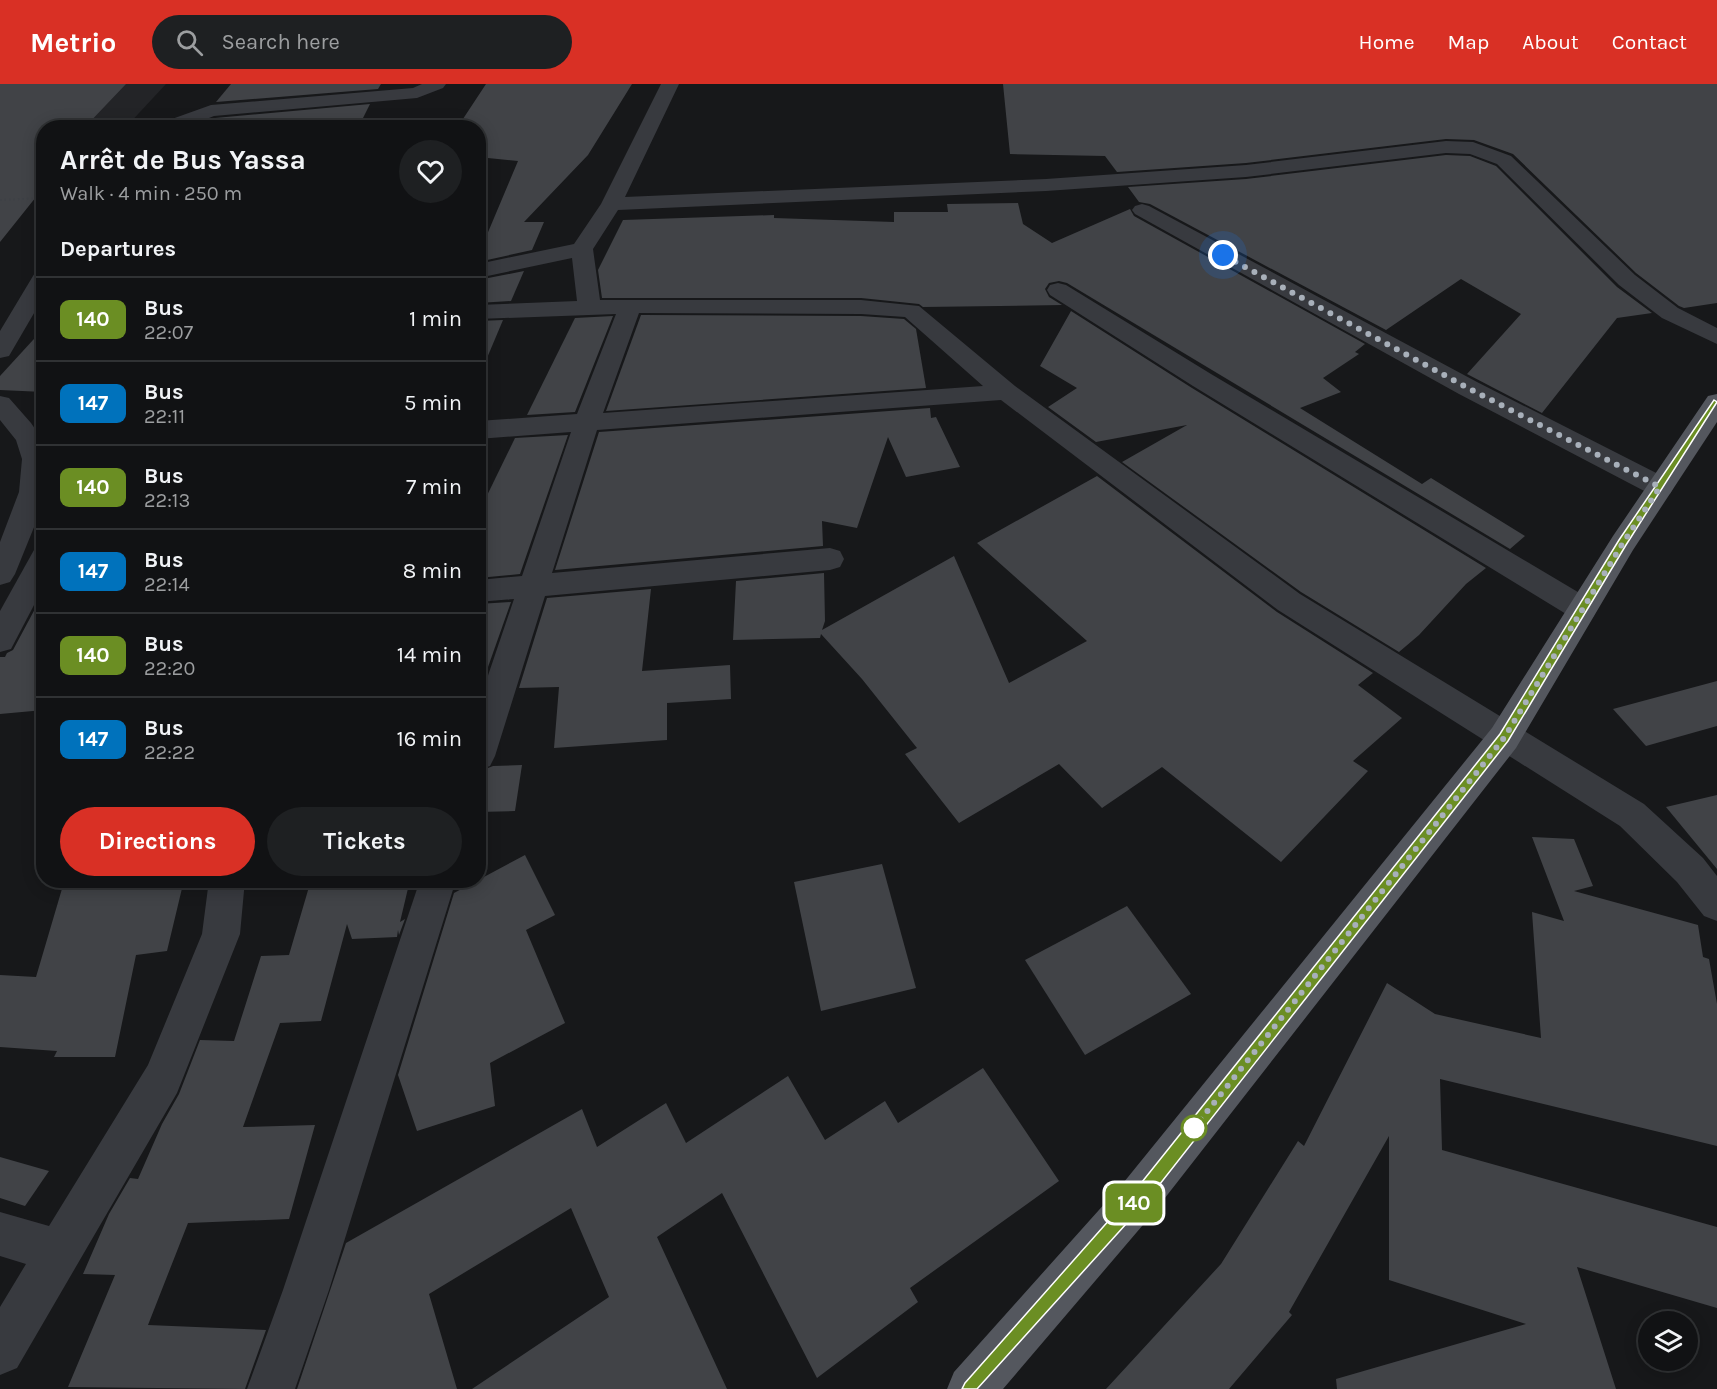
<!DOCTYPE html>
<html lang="en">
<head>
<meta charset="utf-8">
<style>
  :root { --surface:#111214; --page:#1e2022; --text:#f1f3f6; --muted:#9c9ea0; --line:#303234; --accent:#d93025 }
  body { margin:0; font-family:Karla,sans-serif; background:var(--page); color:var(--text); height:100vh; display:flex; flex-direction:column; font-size:22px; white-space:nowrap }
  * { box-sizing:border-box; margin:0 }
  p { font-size:20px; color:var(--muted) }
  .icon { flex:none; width:33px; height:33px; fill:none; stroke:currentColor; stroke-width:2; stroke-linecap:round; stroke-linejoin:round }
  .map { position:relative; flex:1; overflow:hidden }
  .details { position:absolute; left:36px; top:36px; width:450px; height:768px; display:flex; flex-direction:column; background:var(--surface); border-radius:24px; box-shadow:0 3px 15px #0003,0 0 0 2px var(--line) }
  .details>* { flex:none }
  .badge { padding:0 12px; border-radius:9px; font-size:21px; line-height:39px }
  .fabs { position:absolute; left:1638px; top:1227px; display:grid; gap:12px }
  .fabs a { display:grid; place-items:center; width:60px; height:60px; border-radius:50%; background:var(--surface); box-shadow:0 3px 15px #0003,0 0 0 2px var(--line); font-size:30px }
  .you { position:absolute; width:30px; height:30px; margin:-15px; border:4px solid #fff; border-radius:50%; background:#1a73e8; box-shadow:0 0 0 9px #1a73e833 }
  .map>.badge { position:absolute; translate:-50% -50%; box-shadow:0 0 0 3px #fff }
  h2 { padding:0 24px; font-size:22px; line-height:54px }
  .round { display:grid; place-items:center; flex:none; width:63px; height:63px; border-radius:32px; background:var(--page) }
  .summary { display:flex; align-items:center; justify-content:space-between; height:102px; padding:0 24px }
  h1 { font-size:28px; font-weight:700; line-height:45px }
  .action { display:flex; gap:12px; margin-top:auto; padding:12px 24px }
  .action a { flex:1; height:69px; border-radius:36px; background:var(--accent); color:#fff; font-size:24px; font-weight:700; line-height:69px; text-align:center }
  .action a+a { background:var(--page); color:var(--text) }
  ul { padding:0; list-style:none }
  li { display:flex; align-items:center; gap:18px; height:84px; padding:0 24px; border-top:2px solid var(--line) }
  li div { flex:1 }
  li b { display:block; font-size:22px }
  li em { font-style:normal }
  li .badge { min-width:66px; font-weight:700; text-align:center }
  header { display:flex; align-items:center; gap:36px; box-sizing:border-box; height:84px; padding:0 30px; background:var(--accent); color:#fff }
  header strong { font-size:28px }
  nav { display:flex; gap:33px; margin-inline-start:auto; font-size:21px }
  .search { width:420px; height:54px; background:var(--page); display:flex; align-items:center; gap:15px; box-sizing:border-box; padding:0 21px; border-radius:33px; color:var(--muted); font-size:22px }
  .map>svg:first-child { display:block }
</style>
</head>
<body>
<header>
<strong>Metrio</strong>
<div class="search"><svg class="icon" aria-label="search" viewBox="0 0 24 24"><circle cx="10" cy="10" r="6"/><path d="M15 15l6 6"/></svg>Search here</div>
<nav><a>Home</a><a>Map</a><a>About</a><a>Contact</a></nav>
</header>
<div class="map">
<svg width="1717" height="1305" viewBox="0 0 1717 1305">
  <rect width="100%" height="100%" fill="#17181a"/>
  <polygon fill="#232427" points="0,0 166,0 126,43 44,44"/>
  <g fill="#414347">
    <polygon points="0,0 126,0 85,43 44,43 44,103 0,158"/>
    <polygon points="231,0 381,0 378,5 216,18"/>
    <polygon points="486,0 632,0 588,71 524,138 544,138 532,166 478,178 478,172 518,77 478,73 478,44 457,44"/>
    <polygon points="1003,0 1717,0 1717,219 1684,224 1679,222 1636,189 1513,70 1474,56 1446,55 1246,79 1117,88 1105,72 1010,70"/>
    <polygon points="370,20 358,44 194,44 215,34"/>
    <polygon points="1446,71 1470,72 1496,82 1617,203 1652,229 1617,234 1542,329 1467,290 1521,230 1461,195 1386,246 1150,120 1139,118 1128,103 1246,95"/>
    <polygon points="1018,119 1023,140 1052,159 1130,125 1134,132 1365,260 1355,268 1359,270 1323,294 1341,308 1300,324 1422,400 1431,394 1525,452 1510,465 1067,199 1059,197 1049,199 1045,205 1049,213 1062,221 923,223 919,220 861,214 602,214 598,186 623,136 774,131 774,134 894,138 894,128 948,128 947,120"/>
    <polygon points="524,187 511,217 478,219 478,196"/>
    <polygon points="1071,227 1192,304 1486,484 1466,500 1419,551 1399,568 1301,508 1122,378 1187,341 1096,358 1048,323 1077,304 1040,282"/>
    <polygon points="641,231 861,232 904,235 916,245 926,304 606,327"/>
    <polygon points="613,232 575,328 527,331 575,234"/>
    <polygon points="503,236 479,293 478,293 478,237"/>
    <polygon points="44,244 44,308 0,306 0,292"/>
    <polygon points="930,324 931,334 936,333 960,383 906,393 888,353 857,444 822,437 823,462 555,486 599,348"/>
    <polygon points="568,351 520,490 478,494 478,430 515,354"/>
    <polygon points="1097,392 1277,528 1373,589 1358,601 1402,634 1353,677 1368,687 1281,778 1162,683 1102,724 1059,680 959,739 905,670 917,664 862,595 821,550 820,554 733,556 736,497 824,489 825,537 822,546 954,472 1009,599 1087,557 977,459"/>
    <polygon points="651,505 642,587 730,581 731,615 667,619 667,656 554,664 559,603 519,604 547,514"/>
    <polygon points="44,508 44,626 0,630 0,573 5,573 7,569 13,566"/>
    <polygon points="511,518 488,583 478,584 478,520"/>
    <polygon points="1717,597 1717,642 1646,662 1613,625"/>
    <polygon points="522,681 515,727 478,728 478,688 493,682"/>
    <polygon points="1717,711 1717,785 1666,723"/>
    <polygon points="1532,753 1574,755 1593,802 1574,807 1698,841 1703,873 1709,875 1717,920 1717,1062 1440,995 1442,1066 1717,1143 1717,1224 1577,1183 1616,1305 1337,1305 1336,1295 1526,1240 1389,1196 1389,1052 1289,1228 1292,1231 1229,1305 1106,1305 1221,1180 1298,1057 1304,1062 1387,899 1435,930 1541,954 1532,828 1564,837"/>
    <polygon points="525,771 555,831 526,846 565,939 490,979 495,1022 417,1047 398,991 454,809"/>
    <polygon points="882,780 916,904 821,927 794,798"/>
    <polygon points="77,796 184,796 167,867 136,871 115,973 54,973 57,967 0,963 0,891 36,893 64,798"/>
    <polygon points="311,796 410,796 400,838 405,835 399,851 398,846 397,853 352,855 347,840 321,937 280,939 243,1043 315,1041 289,1135 188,1139 148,1241 266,1246 245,1305 68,1303 115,1191 83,1190 109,1130 130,1094 138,1095 162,1040 179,1010 200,956 234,957 261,872 289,871"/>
    <polygon points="1127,822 1191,910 1085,971 1025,876"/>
    <polygon points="983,984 1059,1097 910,1204 918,1218 817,1294 722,1109 657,1153 727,1305 472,1305 609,1213 571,1124 429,1210 457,1305 297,1305 346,1159 582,1025 597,1063 666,1019 686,1059 788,992 825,1056 885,1017 898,1039"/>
    <polygon points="0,1073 49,1087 25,1122 0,1114"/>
  </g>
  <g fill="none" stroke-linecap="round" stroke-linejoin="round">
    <polyline stroke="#3e4146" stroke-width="2" stroke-dasharray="1.5 3" stroke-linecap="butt" points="0,116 44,114"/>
    <g fill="#383a3f" fill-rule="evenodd">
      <polygon points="422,0 446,0 443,4 417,14 214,32 184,44 156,44 158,40 211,21 413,4"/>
      <path d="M661,0h18l-54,113 421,-18 200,-14 200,-24 27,1 38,14 124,119 43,33 39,20v16l-55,-26 -43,-33 -122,-121 -27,-10 -24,-1 -200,24 -200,14 -428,19 -25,39 7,51h261l58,6 96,80 285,208 344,210 59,54 14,18v45l-13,-5 -27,-34 -57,-56 -342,-216 -277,-210 -404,30 -45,143 278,-25 10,3 4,8 -4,8 -10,3 -285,26 -50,160 -5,10 -12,4v-65l36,-106 -36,3v-22l44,-4 49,-144 -93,7v-18l99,-7 39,-100 -138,5v-14l99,-4 -5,-43 -94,20v-14l96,-20 27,-40zM639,229l222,1 44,3 78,69 -380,27z"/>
      <polygon points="1142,120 1149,122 1477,298 1670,396 1674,403 1670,410 1660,412 1650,410 1459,310 1135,130 1132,126 1135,122"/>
      <polygon points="44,185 44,212 9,272 0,274 0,247 36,187"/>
      <polygon points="1058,199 1066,201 1211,290 1593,517 1597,525 1593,533 1582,536 1571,533 1193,302 1050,211 1047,206 1050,201"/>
      <polygon points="0,312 9,314 31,339 44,358 44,418 41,426 15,490 10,498 0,501 0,458 19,408 22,375 16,356 0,336"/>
      <polygon points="44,463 44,502 11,565 0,568 0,527 34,466"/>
      <polygon points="209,796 245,796 240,850 177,1009 17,1284 0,1291 0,1223 26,1180 0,1172 0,1128 49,1142 148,981 202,850"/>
      <polygon points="420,796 456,796 329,1206 295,1305 247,1305 283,1206"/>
    </g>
    <polygon fill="#54575e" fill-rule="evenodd" points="1717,310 1717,338 1633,466 1516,664 1154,1128 1003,1305 947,1305 954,1288 1124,1098 1492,644 1613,452 1708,312"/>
  </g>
  <polygon fill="#6b8e23" stroke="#fff" stroke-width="1.5" points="1714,316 1717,318 1626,461 1508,657 1145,1119 977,1305 962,1305 965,1299 1134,1108 1500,650 1619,456"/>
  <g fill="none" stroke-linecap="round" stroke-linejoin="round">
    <polyline stroke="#a8b0ba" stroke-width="6" stroke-dasharray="0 10.8" points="1194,1044 1504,654 1623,459 1660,403 1468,304 1223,171"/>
  </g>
  <circle fill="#fff" stroke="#6b8e23" stroke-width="3" cx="1194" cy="1044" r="12"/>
</svg>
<div class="fabs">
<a><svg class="icon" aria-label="layers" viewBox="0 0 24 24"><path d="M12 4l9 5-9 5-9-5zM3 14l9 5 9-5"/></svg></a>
</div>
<div class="you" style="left:1223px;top:171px"></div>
<b class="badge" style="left:1134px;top:1119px;background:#6b8e23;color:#fff">140</b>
<section class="details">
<div class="summary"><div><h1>Arrêt de Bus Yassa</h1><p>Walk · 4 min · 250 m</p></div><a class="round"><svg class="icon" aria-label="heart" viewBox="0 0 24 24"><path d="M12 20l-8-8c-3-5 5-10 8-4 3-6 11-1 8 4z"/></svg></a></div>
<h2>Departures</h2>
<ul>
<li><span class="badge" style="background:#6b8e23;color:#fff">140</span><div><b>Bus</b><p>22:07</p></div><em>1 min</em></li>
<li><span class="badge" style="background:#0072bc;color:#fff">147</span><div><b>Bus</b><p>22:11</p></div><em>5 min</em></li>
<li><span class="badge" style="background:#6b8e23;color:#fff">140</span><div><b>Bus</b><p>22:13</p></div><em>7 min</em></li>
<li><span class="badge" style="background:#0072bc;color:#fff">147</span><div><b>Bus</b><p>22:14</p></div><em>8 min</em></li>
<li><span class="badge" style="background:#6b8e23;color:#fff">140</span><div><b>Bus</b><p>22:20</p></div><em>14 min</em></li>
<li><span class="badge" style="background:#0072bc;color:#fff">147</span><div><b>Bus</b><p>22:22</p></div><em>16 min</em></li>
</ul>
<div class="action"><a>Directions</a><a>Tickets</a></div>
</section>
</div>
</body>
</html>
